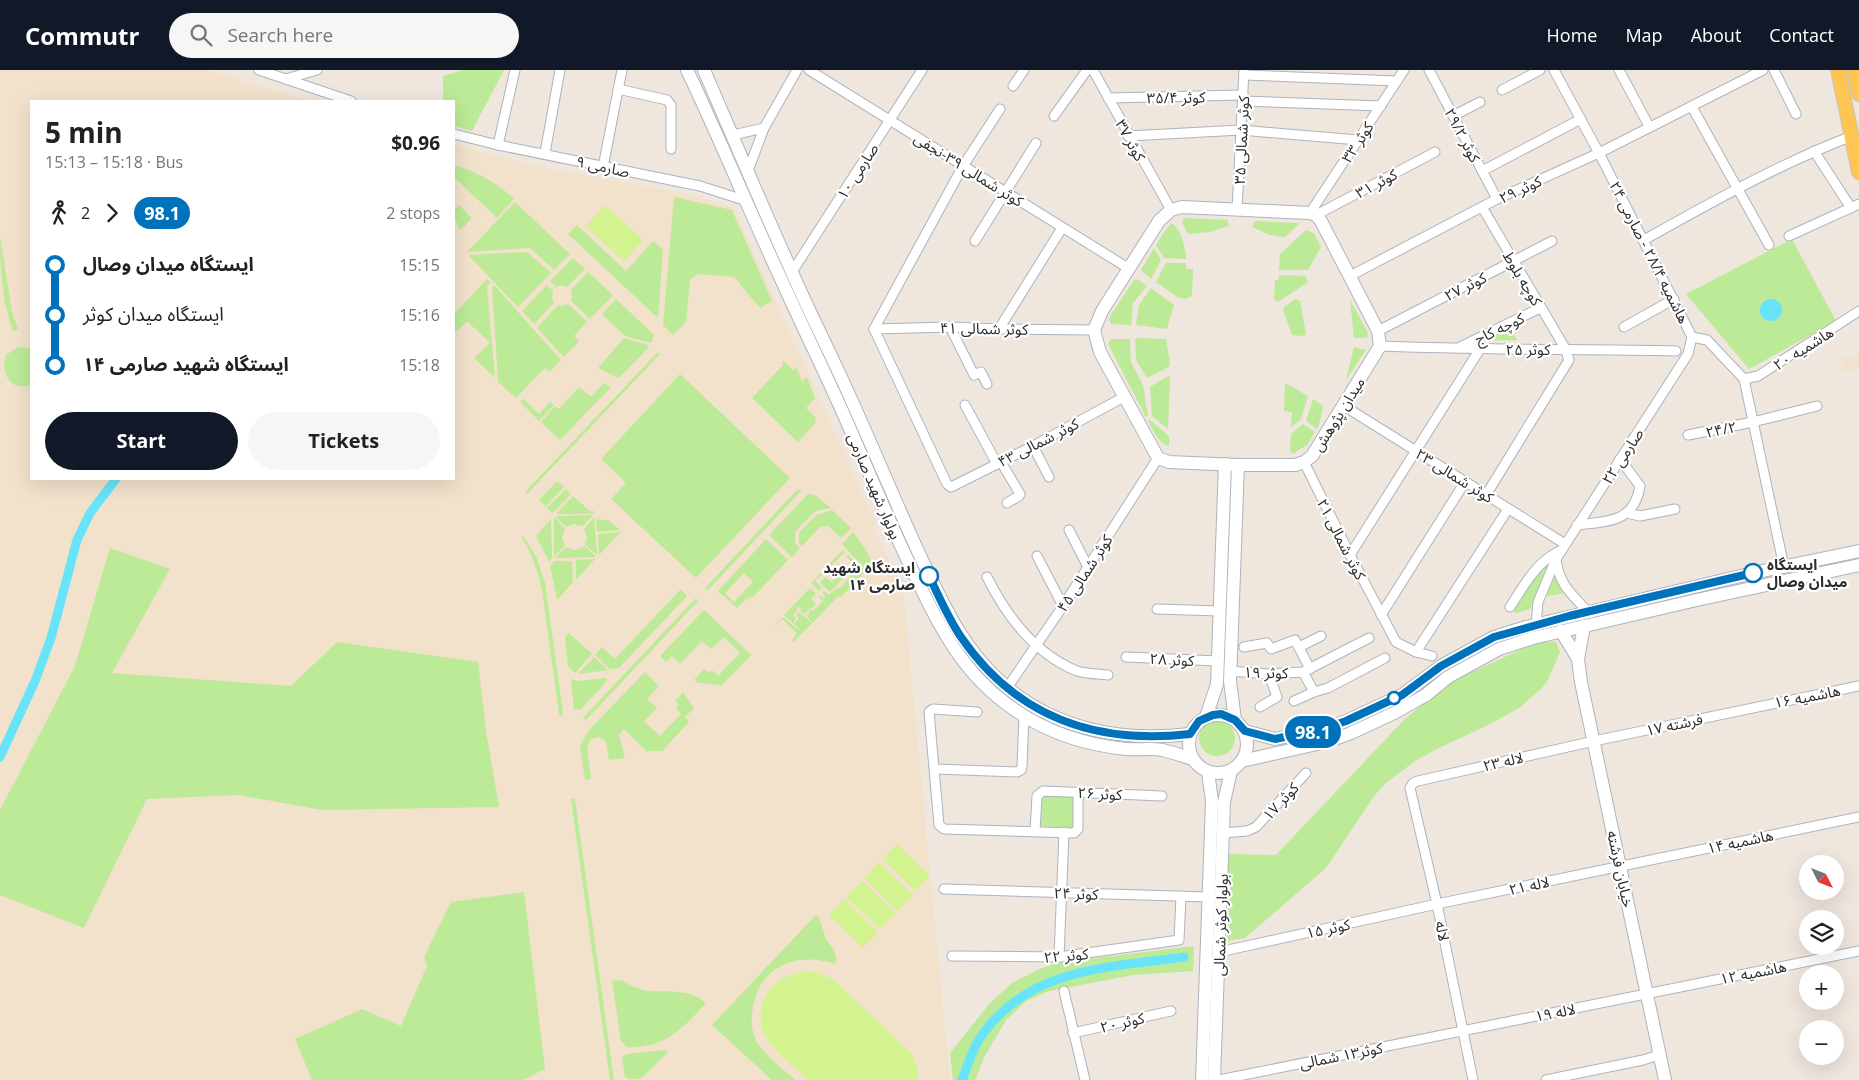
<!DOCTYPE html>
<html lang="en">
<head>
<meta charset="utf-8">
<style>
  :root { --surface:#fff; --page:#f6f6f6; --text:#222; --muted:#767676; --accent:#111827 }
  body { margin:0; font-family:"Open Sans","Noto Sans Arabic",sans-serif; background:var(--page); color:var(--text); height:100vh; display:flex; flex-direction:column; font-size:19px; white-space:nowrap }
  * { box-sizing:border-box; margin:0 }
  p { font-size:16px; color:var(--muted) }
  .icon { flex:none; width:28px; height:28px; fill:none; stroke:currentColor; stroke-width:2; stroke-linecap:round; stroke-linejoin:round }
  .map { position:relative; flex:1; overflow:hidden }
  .sheet { position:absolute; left:30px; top:30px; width:425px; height:380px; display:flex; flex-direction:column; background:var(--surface); border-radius:0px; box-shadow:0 5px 20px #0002 }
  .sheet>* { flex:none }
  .badge { padding:0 10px; border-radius:16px; font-size:18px; line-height:32px }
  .needle { width:32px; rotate:132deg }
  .tools { position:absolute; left:1799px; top:785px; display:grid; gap:10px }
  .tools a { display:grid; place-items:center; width:45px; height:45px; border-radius:50%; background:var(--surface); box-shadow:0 5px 20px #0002; font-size:25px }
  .map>.badge { position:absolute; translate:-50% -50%; box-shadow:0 0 0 2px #fff }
  .legs { display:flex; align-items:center; gap:8px; height:55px; padding:0 15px; font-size:16px }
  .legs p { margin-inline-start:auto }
  .head { display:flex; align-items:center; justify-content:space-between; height:85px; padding:0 15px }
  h1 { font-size:28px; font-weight:700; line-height:38px }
  .button { display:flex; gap:10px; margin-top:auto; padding:10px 15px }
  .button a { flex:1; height:58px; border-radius:30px; background:var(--accent); color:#fff; font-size:20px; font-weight:700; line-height:58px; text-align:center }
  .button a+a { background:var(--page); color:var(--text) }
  ul { padding:0 15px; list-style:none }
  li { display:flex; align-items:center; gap:18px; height:50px; font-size:19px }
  li i { display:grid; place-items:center; width:8px; height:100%; margin:0 6px; background:currentColor }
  li i::after { content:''; width:12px; height:12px; margin:-6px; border:4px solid; border-radius:50%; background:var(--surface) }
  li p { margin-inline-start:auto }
  li:first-child i { background:linear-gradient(#0000 50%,currentColor 0) }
  li:last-child i { background:linear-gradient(currentColor 50%,#0000 0) }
  header { display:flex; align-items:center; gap:30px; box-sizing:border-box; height:70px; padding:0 25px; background:var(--accent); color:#fff }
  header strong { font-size:24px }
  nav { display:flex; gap:28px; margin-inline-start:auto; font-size:18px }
  .search { width:350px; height:45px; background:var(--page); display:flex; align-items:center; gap:12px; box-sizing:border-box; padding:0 18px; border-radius:28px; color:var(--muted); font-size:19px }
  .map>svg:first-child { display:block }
</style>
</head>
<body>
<header>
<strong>Commutr</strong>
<div class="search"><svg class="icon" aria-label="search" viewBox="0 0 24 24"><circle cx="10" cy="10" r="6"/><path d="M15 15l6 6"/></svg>Search here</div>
<nav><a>Home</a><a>Map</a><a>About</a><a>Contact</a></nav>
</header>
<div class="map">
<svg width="1859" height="1010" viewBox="0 0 1859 1010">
  <rect width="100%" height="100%" fill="#efe6de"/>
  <g fill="#f2e2cc">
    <polygon points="0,0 209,0 309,31 31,31 31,409 454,409 454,74 532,95 682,123 733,137 876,453 873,458 884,479 904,528 950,1010 0,1010"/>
    <polygon points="1859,286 1859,298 1843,302 1840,289"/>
  </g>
  <g fill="#bcea96" fill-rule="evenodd">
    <polygon points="463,0 504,0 472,61 454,56 454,31 443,31 443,6"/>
    <path d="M454,95c21,6 44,18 60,34l-17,19 -41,-39 -2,1z"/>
    <polygon points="674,127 732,140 772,231 760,238 734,207 698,204 690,210 686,252 673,265 663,255"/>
    <polygon points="515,132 570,184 554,200 530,178 467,182"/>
    <polygon points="459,135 472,148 461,160 457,156 457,152 454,150 454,141"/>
    <polygon points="1184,148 1227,150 1229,156 1210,162 1188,164 1182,153"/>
    <polygon points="1255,151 1298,153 1299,154 1285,167 1270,165 1252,157"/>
    <path d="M1172,153c9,7 14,25 14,36l-22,-1 -8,-13 8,-13z"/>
    <polygon points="577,155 626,201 653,171 663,180 658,248 568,164"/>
    <polygon points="1306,160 1314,163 1321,177 1308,200 1279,200 1280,184"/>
    <path d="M0,166l12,76 6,17 -5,2c-11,-31 -13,-63 -13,-95z"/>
    <polygon points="1792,169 1836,251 1749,299 1686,224"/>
    <polygon points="1154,178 1161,190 1151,209 1141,200"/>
    <polygon points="527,182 551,203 518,237 468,185"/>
    <polygon points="573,188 585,199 567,217 562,215 556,217 550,211"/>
    <polygon points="1166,193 1186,193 1186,199 1193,199 1192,226 1185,229 1179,228 1156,212"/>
    <polygon points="588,202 613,225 590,249 571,231 572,226 571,220"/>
    <polygon points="1279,205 1305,206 1308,212 1278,232 1274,229 1275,210 1279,210"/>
    <polygon points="487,209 491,212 487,216 495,308 474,288 490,273 467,251 454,264 454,244"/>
    <polygon points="1137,209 1147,216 1133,233 1131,255 1111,254 1109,248 1134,210"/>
    <polygon points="494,215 561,290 550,302 545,298 516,328 498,312 492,217"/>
    <polygon points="547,215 553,221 552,228 554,233 534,254 522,241"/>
    <polygon points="1151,218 1174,235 1167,259 1136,255 1139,235"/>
    <polygon points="616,229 654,265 651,273 625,266 602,244"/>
    <polygon points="1296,229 1300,231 1306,264 1304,266 1292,265 1283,240 1285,236"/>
    <polygon points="1350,230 1366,259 1368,263 1367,268 1354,268"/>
    <polygon points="568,234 587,252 574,266 579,271 564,287 537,258 558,235 563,236"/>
    <polygon points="1509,256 1517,270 1478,271"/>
    <polygon points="624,268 647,275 649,277 619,308 598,298"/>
    <polygon points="1137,268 1166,269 1170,294 1169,297 1147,308 1136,290 1135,270"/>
    <polygon points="1111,269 1130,269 1131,292 1143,315 1148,346 1146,347 1108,274"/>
    <path d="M18,277l13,2v36c-20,7 -31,-11 -25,-30z"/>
    <polygon points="1354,277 1366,280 1346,310"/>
    <polygon points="658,282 660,284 527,424 525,422"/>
    <polygon points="784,291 793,300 796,297 802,311 807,307 815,328 806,338 816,348 815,350 816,352 798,372 752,328 783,295 782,293"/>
    <polygon points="680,304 790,408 696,508 611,429 626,413 601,389"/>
    <polygon points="1168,306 1170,307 1168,359 1152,346 1150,317"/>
    <polygon points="604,313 611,317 560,370 541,352 555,336 559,339 579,317 591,327"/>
    <polygon points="1285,313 1308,326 1301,349 1291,357 1292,342 1284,341"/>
    <polygon points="524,329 539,344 550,332 554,335 539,351 520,332"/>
    <polygon points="1313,329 1323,336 1320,351 1317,359 1306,351"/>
    <path d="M1150,350l19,16v10c-11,-3 -15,-15 -21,-25z"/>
    <polygon points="1303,354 1315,362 1307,375 1292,384 1290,379 1291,364"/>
    <polygon points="557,411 564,417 546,436 539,430"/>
    <polygon points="566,419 571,424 553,443 547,438"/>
    <polygon points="798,419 801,421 708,520 705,518"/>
    <polygon points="808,424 815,425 831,438 815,441 795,462 795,473 800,478 792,487 769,465"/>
    <polygon points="573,426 590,441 594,441 594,444 556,444"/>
    <polygon points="832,440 851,458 841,468 828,456 820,457 802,476 799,473 799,463 816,445"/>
    <polygon points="593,445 583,456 573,454 566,457 555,446"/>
    <polygon points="554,447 565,459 562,468 565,475 554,487"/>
    <polygon points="594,447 597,485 585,475 587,467 584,459"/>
    <polygon points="551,449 552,488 549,492 536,466"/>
    <polygon points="596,449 610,451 620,460 597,462"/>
    <polygon points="621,462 599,485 598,464"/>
    <path d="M853,462l13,18 5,11c-7,14 -19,24 -30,36l-3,-1 -25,27 -7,-8h2l2,-5 3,1 10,-10 -5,-5 1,-1 5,4 1,-4 -3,-2 2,-2 5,4 7,-7 3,1 14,-15 2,1 4,-4 -13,-15 2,-1 14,13h2l-22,-24z"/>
    <path d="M523,466l13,20 9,27 18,130 -1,3 -3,-2 -17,-124c-4,-19 -10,-36 -20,-52z"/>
    <path d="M766,469l22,21 -34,36 -8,3 -9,9 -19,-17zM744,503l9,9 -19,20 -9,-9z"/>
    <polygon points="584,476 596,487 555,488 566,477 575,480"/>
    <polygon points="110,478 170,499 112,603 291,616 337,572 478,592 486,661 499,737 322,740 238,725 147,729 84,858 0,825 0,740 75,596"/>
    <polygon points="843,480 845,482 815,511 822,518 819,521 811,513"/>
    <polygon points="595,489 576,510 576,490"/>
    <polygon points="554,491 572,491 573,512 557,530 550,496"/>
    <polygon points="1544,494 1550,495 1530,539 1516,543 1511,539"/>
    <polygon points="846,498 850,501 830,522 820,513 825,507 832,512"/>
    <polygon points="1554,504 1557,513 1565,523 1547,526"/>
    <polygon points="810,518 816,524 811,529 816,534 804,544 800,540 802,538 796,537 797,540 793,545 796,549 793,553 784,545"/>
    <polygon points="681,519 687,526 619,598 610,599 595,585 602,577 615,589"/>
    <polygon points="696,528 698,531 586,650 583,648"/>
    <polygon points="704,540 751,585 722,615 698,613 694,610 704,599 709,603 712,600 718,606 740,583 724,567 711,579 702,571 680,594 672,586 666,592 660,586"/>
    <polygon points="799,542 812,553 794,572 792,570 797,563 782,549 776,556 775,555 782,548 784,548 800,561 800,560 794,554 799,548 796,545"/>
    <polygon points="569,563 592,584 575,603 568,596 565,567"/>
    <polygon points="1542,572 1556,572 1560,582 1548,610 1542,618 1519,638 1492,653 1439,678 1415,691 1386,713 1374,726 1326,798 1245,868 1227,871 1229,834 1226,830 1229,784 1276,785 1403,651 1437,621 1457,609 1522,579"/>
    <polygon points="594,587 608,600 578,604"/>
    <polygon points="645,602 659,616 647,629 657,638 644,651 660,666 681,644 676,638 679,635 675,631 683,622 694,638 685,647 689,652 662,681 646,681 624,659 619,665 625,688 609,690 606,671 599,667 591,669 587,677 591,709 585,710 580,676 589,660"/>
    <polygon points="605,608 607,609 607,611 581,639 574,640 571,609 578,611"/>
    <circle cx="1217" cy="668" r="18"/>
    <polygon points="1041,724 1075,726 1073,758 1039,756"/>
    <polygon points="573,728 575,729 614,1010 610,1010 571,729"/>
    <polygon points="524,822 545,999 523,1010 312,1010 295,969 362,939 401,956 427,896 424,887 451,832"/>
    <path d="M816,845l3,3 7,21 8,11 2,9 -1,5c-38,-13 -76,2 -82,44 -2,10 -2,21 2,30 8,17 27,30 40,42h-23l-60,-55z"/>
    <polygon points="1194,876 1193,901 1133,905 1049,921 1026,931 1006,950 985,986 975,1010 953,1010 950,983 990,933 1012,913 1039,899 1061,892"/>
    <path d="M621,910c9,5 18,10 29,11 19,1 41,-2 56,12 -23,25 -41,46 -79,44l-6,-6 -9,-60z"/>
    <path d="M665,980l3,2 -25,25c-6,3 -12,3 -18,0l-3,-20 4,-3z"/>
  </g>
  <g fill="#d3f391">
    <polygon points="605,135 643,170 624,191 586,156"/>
    <polygon points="897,774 930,806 915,821 883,789"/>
    <polygon points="879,792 913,825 898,841 864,808"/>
    <polygon points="862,811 896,843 880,859 846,827"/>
    <polygon points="844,829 878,862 863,878 829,845"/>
    <path d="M802,901l15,1 16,7 78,74 6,14 1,13h-110c-12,-12 -28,-24 -39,-38 -13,-15 -10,-40 2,-54 7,-9 20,-13 31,-17z"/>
  </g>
  <circle fill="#68e3fa" cx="1771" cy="240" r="11"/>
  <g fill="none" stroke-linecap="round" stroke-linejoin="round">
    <g stroke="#68e3fa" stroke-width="9">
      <polyline points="0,687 35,611 51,568 77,470 90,443 116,409"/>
      <path d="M962,1010c6,-15 10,-32 20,-45 47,-67 128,-68 202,-78"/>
    </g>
    <defs>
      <g id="street">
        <polyline points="259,0 351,31"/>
        <polyline points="809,0 1128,198"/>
        <polyline points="1093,0 1171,140"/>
        <polyline points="1429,0 1497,129"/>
        <polyline points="1554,0 1599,83 1692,267 1707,270 1744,309 1784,497"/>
        <polyline points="1619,0 1649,56"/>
        <polyline points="1774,0 1796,44"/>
        <polyline points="1244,5 1397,11"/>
        <polyline points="286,9 317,0"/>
        <polyline points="1013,16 1024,0"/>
        <polyline points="618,19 667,30 671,35 671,79"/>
        <polyline points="1502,20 1540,0"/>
        <polyline points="1108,28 1243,25"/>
        <polyline points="1243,31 1381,36"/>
        <polyline points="1692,37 1769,175"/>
        <polyline points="1054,46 1087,0"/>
        <polyline points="1453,46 1480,32"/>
        <polyline points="454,64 498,75 700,116 747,131"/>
        <polyline points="733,65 764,58"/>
        <polyline points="1128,66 1241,60 1358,70"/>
        <polyline points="498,75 515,0"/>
        <polyline points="1814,81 1851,138"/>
        <polyline points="545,83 560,0"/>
        <polyline points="603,97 622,0"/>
        <polyline points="748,101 764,58 797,0"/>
        <polyline points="1482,101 1581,49"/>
        <polyline points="1482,137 1565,278 1569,290 1486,425"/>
        <polyline points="1237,140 1244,0"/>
        <polyline points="1310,143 1404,0"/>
        <polyline points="1316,145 1435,82"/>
        <polyline points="1789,166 1859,134"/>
        <path d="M1644,170c68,-38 135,-76 208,-104"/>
        <polyline points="975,171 1036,73"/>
        <polyline points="792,202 922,0"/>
        <polyline points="1350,206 1497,129 1599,83 1763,0"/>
        <polyline points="950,257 974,305 981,302 987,314"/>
        <polyline points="1624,257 1674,229"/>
        <polyline points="874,259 947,414 951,417 1033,376 1124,327"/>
        <polyline points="874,259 963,96 1000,39"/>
        <polyline points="874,259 950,257 999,259 1094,260"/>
        <polyline points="999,259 1062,158"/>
        <polyline points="1378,261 1552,171"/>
        <path d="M1380,276c99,4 197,3 296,5"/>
        <polyline points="1460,277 1540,238"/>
        <polyline points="1744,309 1758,306 1859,241"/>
        <polyline points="965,335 997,394"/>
        <polyline points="1344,336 1565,474"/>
        <polyline points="1688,365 1753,352 1817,336"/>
        <polyline points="1033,376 1049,407"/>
        <polyline points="1001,392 1020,424 1019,426 1007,433"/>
        <polyline points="1304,392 1350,485 1396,572 1416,582 1432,586"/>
        <polyline points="1627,443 1640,446 1675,439"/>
        <path d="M1577,455c31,-4 57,-2 63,-39l-20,-27"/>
        <polyline points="1069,460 1088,497"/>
        <polyline points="1350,485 1480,279"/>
        <polyline points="1037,486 1063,536"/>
        <path d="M1556,490c4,26 15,33 32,52"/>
        <path d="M987,507c20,40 48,77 90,94 9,3 22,3 31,4"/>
        <path d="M1510,537c14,-21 27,-47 52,-57"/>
        <polyline points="1157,539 1219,541"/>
        <polyline points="1381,545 1465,412"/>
        <polyline points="1536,555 1538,532 1556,489 1688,284 1692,267"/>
        <polyline points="1244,577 1267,573 1271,579 1295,570 1310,599"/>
        <polyline points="1299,577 1321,566"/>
        <polyline points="1416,582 1508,439"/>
        <polyline points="1126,587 1218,591"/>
        <polyline points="1230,601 1269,604 1303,602 1369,568"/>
        <polyline points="1303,602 1314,622"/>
        <polyline points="1007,618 1063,536 1158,388"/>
        <polyline points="1294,631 1314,622 1328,618 1385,588"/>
        <polyline points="1260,637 1277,627 1269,604"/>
        <polyline points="977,642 933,639 929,642 939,755 944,759 1074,763 1078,759 1078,722"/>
        <polyline points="935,699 1017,702 1021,700 1022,696 1024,646"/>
        <polyline points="1035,761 1037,726 1043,721 1162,726"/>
        <polyline points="1223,763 1247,761 1256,757 1306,703"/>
        <polyline points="944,819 1209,827"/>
        <polyline points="1219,882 1437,834 1859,747"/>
        <polyline points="952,886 1059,887 1179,870 1181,826"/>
        <polyline points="1059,887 1064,762"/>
        <polyline points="1064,921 1085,1010"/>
        <polyline points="1073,963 1171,941"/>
        <polyline points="1219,1010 1859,881"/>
        <polyline points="1473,1010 1437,834 1410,718 1413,713 1418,711 1594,671 1859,616"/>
        <polyline points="1546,1010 1643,990 1659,985"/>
      </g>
      <g id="secondary">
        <path d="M687,0c33,69 62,140 94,209 19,42 39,83 58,125 24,53 45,107 70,159 28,58 50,109 106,147 32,22 71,35 111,39 12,1 24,-1 36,1 10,2 21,6 31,9"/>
        <path d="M704,0c29,67 57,134 87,200 19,44 41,86 60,129 25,55 47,110 72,163 22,46 41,88 80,122 52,46 120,58 187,50"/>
        <polygon points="1182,137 1310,143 1316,145 1321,151 1378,261 1380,276 1312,386 1304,392 1295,395 1238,395 1169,392 1158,388 1100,282 1094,260 1102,241 1159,151 1171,140"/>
        <polyline points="1584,556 1578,589 1581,612 1665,1010"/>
        <polyline points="1561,561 1578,589"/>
        <circle cx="1218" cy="674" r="29"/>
        <polyline points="1206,647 1217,614 1225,394"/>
        <polyline points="1235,650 1230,611 1238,395"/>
        <polyline points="1245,661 1275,669 1326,658 1346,651 1402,625 1441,596 1494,567 1526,557 1753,503 1859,481"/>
        <polyline points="1242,691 1330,671 1351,663 1396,642 1426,625 1448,607 1499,579 1533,568 1701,529 1859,495"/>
        <polyline points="1202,1010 1212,731 1208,702"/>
        <polyline points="1214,1010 1224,732 1231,701"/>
      </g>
      <g id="primary">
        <polyline points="1838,0 1859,102"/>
        <polyline points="1854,0 1859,24"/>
      </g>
    </defs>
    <use href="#street" stroke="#aeb3bd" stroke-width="11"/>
    <use href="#secondary" stroke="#aeb3bd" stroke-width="14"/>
    <use href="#primary" stroke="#c8c8c8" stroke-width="16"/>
    <use href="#street" stroke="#fff" stroke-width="9"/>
    <use href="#secondary" stroke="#fff" stroke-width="12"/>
    <use href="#primary" stroke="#fec454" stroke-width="14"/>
  </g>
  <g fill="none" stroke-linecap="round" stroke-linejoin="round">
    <defs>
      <path id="line-1" d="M929,506c10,20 19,42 32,61 55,80 135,108 229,97l9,-13 14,-6 8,-1 14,6 10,11 30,8 51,-11 20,-7 56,-26 39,-29 53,-29 75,-21 184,-43"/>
    </defs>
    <use href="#line-1" stroke="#fff" stroke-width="11"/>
    <use href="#line-1" stroke="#0072bc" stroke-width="8"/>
  </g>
  <g fill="#fff" stroke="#0072bc" stroke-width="2.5">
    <circle cx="1753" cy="503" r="9"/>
    <circle cx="929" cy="506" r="9"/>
    <circle cx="1394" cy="628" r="6"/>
  </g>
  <g text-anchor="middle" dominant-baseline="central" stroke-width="4.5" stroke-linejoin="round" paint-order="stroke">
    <g font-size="15" fill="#2d2d2d" stroke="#fff">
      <text transform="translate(1176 27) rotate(-1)">کوثر ۳۵/۴</text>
      <text transform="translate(1463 65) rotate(62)">کوثر ۲۹/۲</text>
      <text transform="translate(1131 70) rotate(61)">کوثر ۳۷</text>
      <text transform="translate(1241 70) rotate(-87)">کوثر شمالی ۳۵</text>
      <text transform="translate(1357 72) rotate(-57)">کوثر ۳۳</text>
      <text transform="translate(603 96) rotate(12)">صارمی ۹</text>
      <text transform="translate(969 99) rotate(32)">کوثر شمالی ۳۹-نجفی</text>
      <text transform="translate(857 101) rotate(-57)">صارمی ۱۰</text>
      <text transform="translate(1376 113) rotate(-28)">کوثر ۳۱</text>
      <text transform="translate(1520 119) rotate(-25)">کوثر ۲۹</text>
      <text transform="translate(1650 182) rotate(63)">هاشمیه ۲۸/۴ - صارمی ۲۴</text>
      <text transform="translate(1523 208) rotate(59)">کوچه بلوط</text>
      <text transform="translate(1465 216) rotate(-27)">کوثر ۲۷</text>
      <text transform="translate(984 258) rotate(1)">کوثر شمالی ۴۱</text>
      <text transform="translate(1499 258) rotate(-26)">کوچه کاج</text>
      <text transform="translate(1803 278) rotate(-32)">هاشمیه ۲۰</text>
      <text x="1528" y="279">کوثر ۲۵</text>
      <text transform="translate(1338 344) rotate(-58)">میدان پژوهش</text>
      <text transform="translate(1721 359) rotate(-12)">۲۴/۲</text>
      <text transform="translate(1038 372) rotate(-27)">کوثر شمالی ۴۳</text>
      <text transform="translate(1622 386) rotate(-57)">صارمی ۲۲</text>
      <text transform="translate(1455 405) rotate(32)">کوثر شمالی ۲۳</text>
      <text transform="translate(875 416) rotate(67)">بولوار شهید صارمی</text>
      <text transform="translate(1342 469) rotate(63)">کوثر شمالی ۲۱</text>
      <text transform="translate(1084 503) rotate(-57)">کوثر شمالی ۴۵</text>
      <text transform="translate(1172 589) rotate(3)">کوثر ۲۸</text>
      <text transform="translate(1266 602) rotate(1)">کوثر ۱۹</text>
      <text transform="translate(1807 626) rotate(-11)">هاشمیه ۱۶</text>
      <text transform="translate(1674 654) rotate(-12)">فرشته ۱۷</text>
      <text transform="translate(1503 691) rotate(-13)">لاله ۲۳</text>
      <text transform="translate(1100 723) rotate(3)">کوثر ۲۶</text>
      <text transform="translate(1280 731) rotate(-47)">کوثر ۱۷</text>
      <text transform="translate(1740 771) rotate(-12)">هاشمیه ۱۴</text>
      <text transform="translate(1621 799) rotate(78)">خیابان فرشته</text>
      <text transform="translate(1529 815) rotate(-12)">لاله ۲۱</text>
      <text transform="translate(1076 823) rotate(2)">کوثر ۲۴</text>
      <text transform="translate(1220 855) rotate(-88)">بولوار کوثر شمالی</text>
      <text transform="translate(1328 858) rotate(-12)">کوثر ۱۵</text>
      <text transform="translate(1443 861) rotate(79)">لاله</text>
      <text transform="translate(1066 885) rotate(-5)">کوثر ۲۲</text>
      <text transform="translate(1753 902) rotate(-11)">هاشمیه ۱۲</text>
      <text transform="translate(1555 942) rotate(-11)">لاله ۱۹</text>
      <text transform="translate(1122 952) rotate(-13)">کوثر ۲۰</text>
      <text transform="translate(1341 985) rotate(-11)">کوثر۱۳ شمالی</text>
    </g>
    <g font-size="15" font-weight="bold" fill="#2d2d2d" stroke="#fff" text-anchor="start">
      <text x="1767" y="494">ایستگاه<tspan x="1767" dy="17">میدان وصال</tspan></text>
      <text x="915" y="497" text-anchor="end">ایستگاه شهید<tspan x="915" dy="17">صارمی ۱۴</tspan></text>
    </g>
  </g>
</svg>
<div class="tools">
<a><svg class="needle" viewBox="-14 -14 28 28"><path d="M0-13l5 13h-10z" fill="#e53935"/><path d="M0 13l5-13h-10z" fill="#767676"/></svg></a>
<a><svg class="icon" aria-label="layers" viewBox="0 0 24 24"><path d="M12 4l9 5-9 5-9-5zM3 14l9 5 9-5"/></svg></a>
<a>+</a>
<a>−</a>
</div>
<b class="badge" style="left:1313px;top:662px;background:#0072bc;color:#fff">98.1</b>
<section class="sheet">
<div class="head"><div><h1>5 min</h1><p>15:13 – 15:18 · Bus</p></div><b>$0.96</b></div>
<div class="legs"><svg class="icon" aria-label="walk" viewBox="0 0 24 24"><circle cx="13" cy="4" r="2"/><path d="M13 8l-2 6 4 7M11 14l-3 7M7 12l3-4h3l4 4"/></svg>2<svg class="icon" aria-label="forward" viewBox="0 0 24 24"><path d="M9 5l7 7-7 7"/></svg><b class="badge" style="background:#0072bc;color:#fff">98.1</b><p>2 stops</p></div>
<ul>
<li><i style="color:#0072bc"></i><b>ایستگاه میدان وصال</b><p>15:15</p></li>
<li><i style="color:#0072bc"></i><span>ایستگاه میدان کوثر</span><p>15:16</p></li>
<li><i style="color:#0072bc"></i><b>ایستگاه شهید صارمی ۱۴</b><p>15:18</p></li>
</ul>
<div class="button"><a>Start</a><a>Tickets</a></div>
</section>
</div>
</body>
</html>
